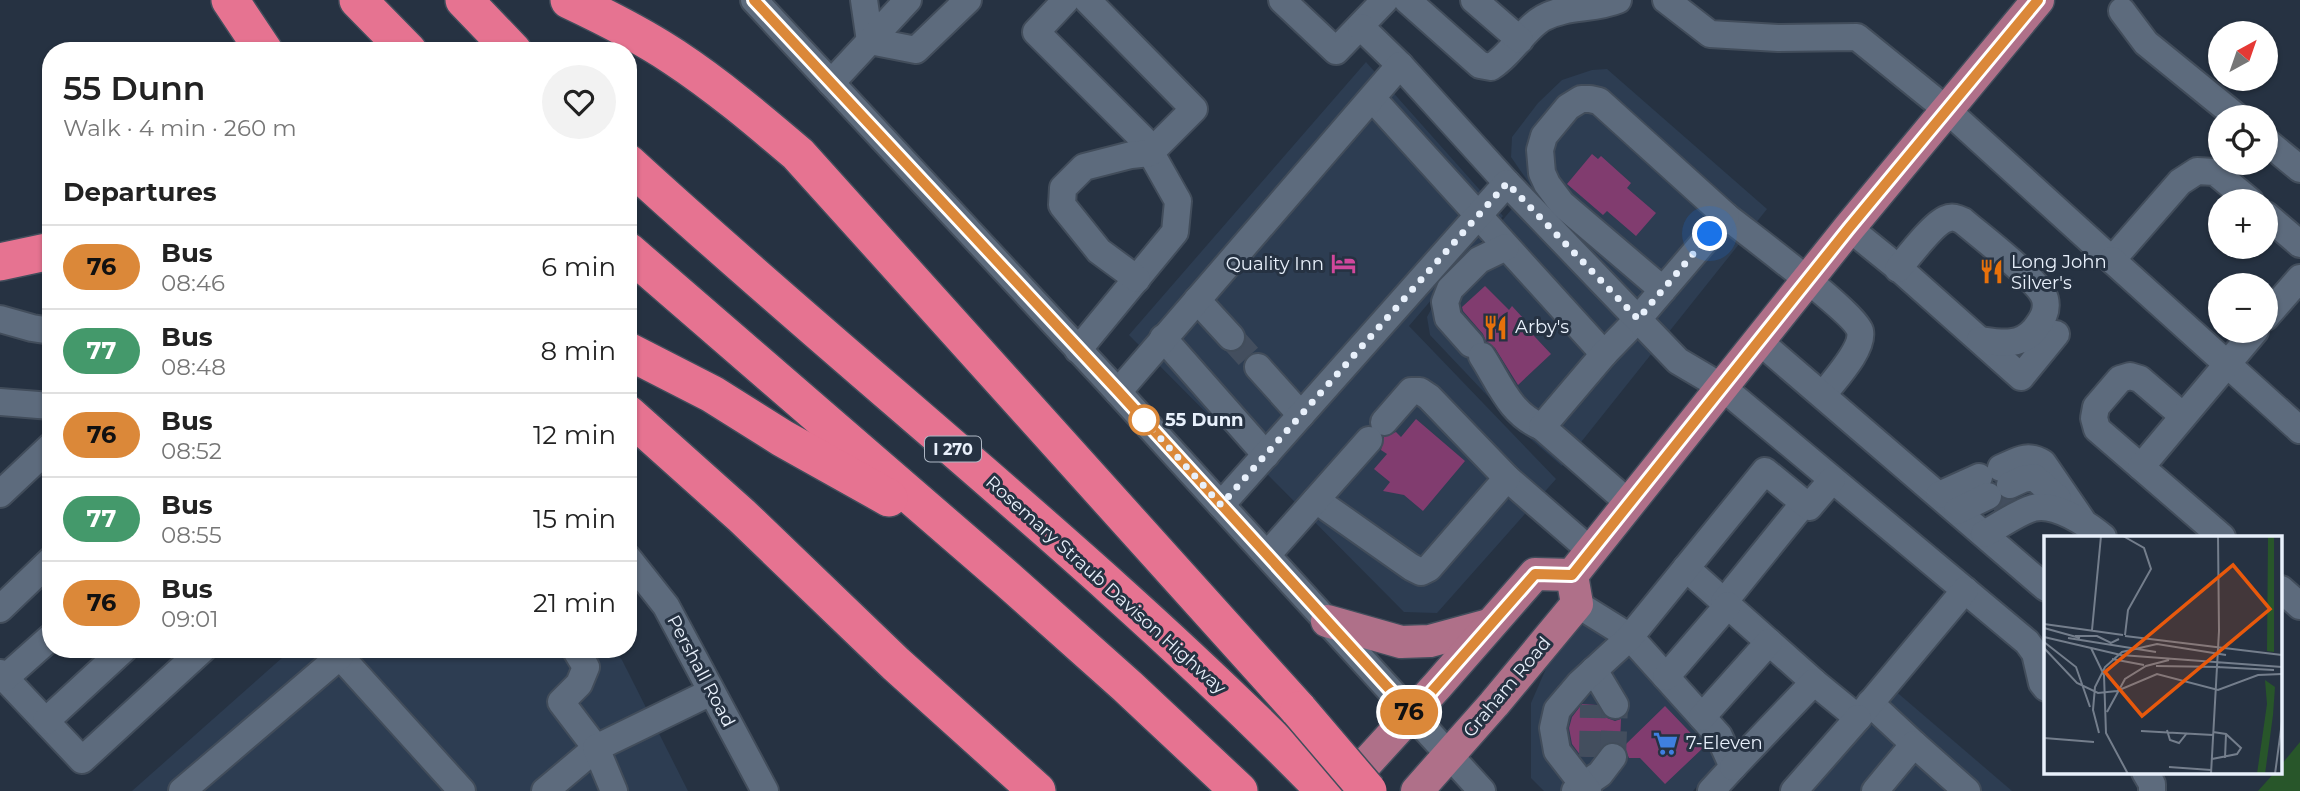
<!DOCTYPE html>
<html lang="en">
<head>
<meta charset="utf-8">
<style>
  :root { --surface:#fff; --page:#f2f2f2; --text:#222; --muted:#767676; --line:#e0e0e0 }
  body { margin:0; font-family:Montserrat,sans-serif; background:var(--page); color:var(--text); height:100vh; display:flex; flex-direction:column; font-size:26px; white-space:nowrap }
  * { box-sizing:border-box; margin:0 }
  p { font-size:23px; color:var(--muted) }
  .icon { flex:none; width:38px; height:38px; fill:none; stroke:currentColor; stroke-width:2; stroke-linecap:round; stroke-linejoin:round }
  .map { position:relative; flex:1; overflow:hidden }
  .details { position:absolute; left:42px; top:42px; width:595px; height:616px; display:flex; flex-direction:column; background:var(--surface); border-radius:28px; box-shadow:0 2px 5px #0004 }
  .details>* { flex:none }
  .badge { padding:0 14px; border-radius:23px; font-size:24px; line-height:46px }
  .needle { width:46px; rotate:40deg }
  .tools { position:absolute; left:2208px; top:21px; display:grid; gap:14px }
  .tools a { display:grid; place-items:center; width:70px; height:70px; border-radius:50%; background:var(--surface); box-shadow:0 2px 5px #0004; font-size:35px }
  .you { position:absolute; width:35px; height:35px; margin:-18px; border:5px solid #fff; border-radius:50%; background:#1a73e8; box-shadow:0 0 0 10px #1a73e833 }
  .map>.badge { position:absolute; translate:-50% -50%; box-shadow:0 0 0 4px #fff }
  h2 { padding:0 21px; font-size:26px; line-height:63px }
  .round { display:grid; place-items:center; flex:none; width:74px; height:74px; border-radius:37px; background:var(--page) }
  .head { display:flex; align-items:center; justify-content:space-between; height:119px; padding:0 21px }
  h1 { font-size:33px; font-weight:600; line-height:52px }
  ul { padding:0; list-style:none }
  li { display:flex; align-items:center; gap:21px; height:84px; padding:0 21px; border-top:2px solid var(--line) }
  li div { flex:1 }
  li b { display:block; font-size:26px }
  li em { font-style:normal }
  li .badge { min-width:77px; font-weight:700; text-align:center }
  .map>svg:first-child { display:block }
</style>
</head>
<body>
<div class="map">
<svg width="2300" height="791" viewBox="0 0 2300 791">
  <rect width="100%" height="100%" fill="#263242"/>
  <g fill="#2d3d52">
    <polygon points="1366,62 1503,216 1409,326 1556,479 1437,613 1404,612 1129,335"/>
    <polygon points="1607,69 1767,209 1562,466 1518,428 1430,335 1427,317 1436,300 1531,186 1511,157 1512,137 1538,103 1562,80 1592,70"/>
    <polygon points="1598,601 1722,728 1718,761 1693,791 1544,791 1531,778 1531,703 1548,664"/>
    <polygon points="292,649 613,649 622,660 688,791 132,791"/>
    <polygon points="1893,689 2012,791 1807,791"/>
  </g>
  <polygon fill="#28562a" points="2300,742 2300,791 2258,791 2275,772 2281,772 2281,765"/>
  <g fill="#813c6f">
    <polygon points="1592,154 1598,159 1601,156 1631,183 1627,188 1656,213 1636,236 1607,211 1603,215 1567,184"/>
    <polygon points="1485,286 1509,310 1512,306 1523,318 1520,321 1551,354 1518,385 1495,348 1486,341 1483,334 1463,311 1462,307"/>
    <polygon points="1416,419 1465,461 1423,511 1404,495 1383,491 1390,482 1374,469 1387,454 1381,450 1384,437 1396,432 1401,437"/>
    <polygon points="1582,704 1597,705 1607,718 1615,721 1621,719 1620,743 1608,742 1593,757 1581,756 1572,744 1569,728 1572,717"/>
    <polygon points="1665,706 1704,747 1665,784 1640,758 1629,758 1624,746"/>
  </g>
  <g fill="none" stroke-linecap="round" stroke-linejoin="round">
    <g stroke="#434e5e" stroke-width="26" stroke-dasharray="26 13" stroke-linecap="butt">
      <polyline points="1231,337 1258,367"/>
      <polyline points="1992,506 2014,495"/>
      <polyline points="1592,757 1593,705"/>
      <polyline points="1613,757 1615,705"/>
    </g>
    <defs>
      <g id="minor">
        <polyline points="754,0 1106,379 1482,791"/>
        <polyline points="864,0 870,41"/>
        <polyline points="1066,0 1036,32 1143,139 1178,201 1175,232 1078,350"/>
        <polyline points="1087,0 1194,109 1150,153 1131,155 1084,167 1063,188 1062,205 1099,251 1137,279"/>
        <polyline points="1282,0 1336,51 1385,0"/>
        <path d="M1407,0l73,65 11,2c20,-12 34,-39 52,-49 24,-13 51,-8 75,-18"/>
        <polyline points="1474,0 1520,40"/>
        <polyline points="1666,0 1710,34 1778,38 1857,37 1947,110 2112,260 2180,182 2197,171 2215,172 2250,201"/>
        <polyline points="2122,11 2146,43 2237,117"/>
        <polyline points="1361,27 1400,65"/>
        <polyline points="870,41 916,50 968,0"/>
        <polyline points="831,83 908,0"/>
        <polyline points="1372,98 1604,354"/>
        <polyline points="2266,141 2300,169"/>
        <polyline points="2266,215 2300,244"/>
        <path d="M1726,216c21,17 129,97 134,115 4,18 -26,49 -37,64"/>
        <polyline points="1849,228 1902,271 2021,377 2056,334"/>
        <polyline points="2112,260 2300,430"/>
        <path d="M1898,269c10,-12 36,-46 48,-50 6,-3 11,-1 17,2 16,14 77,60 82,78 3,12 -3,21 -10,30 -15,18 -34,14 -55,11"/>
        <polyline points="1197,300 1231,337"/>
        <polyline points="2266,317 2300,278"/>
        <polyline points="0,319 32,328 51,331"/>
        <polyline points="1163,338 1266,455"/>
        <polyline points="1759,341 2046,588"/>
        <polyline points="1471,344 1448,318 1445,302 1450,289 1479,260 1506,247"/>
        <path d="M1482,356c18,28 28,58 60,71"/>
        <polyline points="1258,367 1301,415"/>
        <polyline points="1118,392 1400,65 1507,183"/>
        <polyline points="0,402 51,406"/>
        <polyline points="2141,467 2097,429 2094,418 2096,407 2120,379 2130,376 2140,379 2183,416"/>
        <path d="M2001,468c16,-7 26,-15 42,-5l39,57"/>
        <polyline points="1507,478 1591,551"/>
        <polyline points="2010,485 2023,479 2034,477 2058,498"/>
        <polyline points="0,494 51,446"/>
        <polyline points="1939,495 1979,477"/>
        <polyline points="1316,500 1411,567 1421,572 1429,568 1507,478 1429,397 1420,391 1411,391 1384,422"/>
        <polyline points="1630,504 1542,427 1604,354 1638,319 1726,216 1599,101 1590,99 1581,99 1568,107 1544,136 1540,150 1542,173 1547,184 1562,204 1663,290"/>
        <polyline points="1221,505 1507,183 1678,361 1722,387 2027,642 2035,653 2042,683 2046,688"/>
        <polyline points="1957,511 1988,496"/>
        <path d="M1984,534c14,-7 34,-22 49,-26 22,-6 54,16 70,29"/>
        <polyline points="2222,537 2141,467 2255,331"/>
        <polyline points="1267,555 1369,440"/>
        <polyline points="628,558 666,606 765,791"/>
        <polyline points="1686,568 1814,682"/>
        <polyline points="2281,589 2300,606"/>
        <polyline points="1724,602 1804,503"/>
        <polyline points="1577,604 1630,637 1719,736 1733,767 1711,791"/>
        <polyline points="0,609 51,560"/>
        <polyline points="348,649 340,656 462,791"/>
        <polyline points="1594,670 1615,705"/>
        <polyline points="0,673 82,760 203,649"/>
        <polyline points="1666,677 1728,605"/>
        <polyline points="5,678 51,637"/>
        <polyline points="1870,703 1914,744"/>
        <polyline points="1702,717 1769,642"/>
        <polyline points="46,721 124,649"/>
        <polyline points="1733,767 1814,682 1858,718 1965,590"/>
        <polyline points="2145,772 2152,784 2152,791"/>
        <polyline points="182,791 340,656"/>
        <polyline points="545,791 596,748 561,702 579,684 586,667 575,649"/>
        <polyline points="614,791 596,748 711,692"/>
        <polyline points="1575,791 1600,774 1613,757"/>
        <polyline points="1588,791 1557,751 1553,728 1557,710 1580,683 1630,637 1765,471 1809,507 1832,480"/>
        <polyline points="1794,791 1858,718"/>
        <polyline points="1875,791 1914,744 1967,791"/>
      </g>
      <g id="major">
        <polyline points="1327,621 1401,642 1430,641 1489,625"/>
        <polyline points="1341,791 1437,686 1535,574 1572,575"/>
        <polyline points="1417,791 1494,704 1577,604 1572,575 1849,228 2038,0"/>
      </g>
      <g id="highway">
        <polyline points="230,0 264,51"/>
        <polyline points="358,0 408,51"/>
        <polyline points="464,0 513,51"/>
        <path d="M569,0c36,17 72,35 105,57 44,29 84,63 124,97l501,556"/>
        <path d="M628,163c231,212 479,404 697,628"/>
        <polyline points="628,251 1007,579 1127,686 1239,791"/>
        <polyline points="0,262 51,251"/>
        <polyline points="628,351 712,394 782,438 889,498"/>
        <polyline points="628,414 742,516 896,664 1037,791"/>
      </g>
    </defs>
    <use href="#minor" stroke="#424d5b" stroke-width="30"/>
    <use href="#major" stroke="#424d5b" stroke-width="35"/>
    <use href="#highway" stroke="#424d5b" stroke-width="40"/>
    <use href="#minor" stroke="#5d6b7d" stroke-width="26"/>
    <use href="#major" stroke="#af7089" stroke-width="32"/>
    <use href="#highway" stroke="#e67391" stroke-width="37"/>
    <defs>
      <polyline id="highway-bridge" points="1299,710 1368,791"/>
    </defs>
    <use href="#highway-bridge" stroke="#424d5b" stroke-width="40" stroke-linecap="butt"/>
    <use href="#highway-bridge" stroke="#e67391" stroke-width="37"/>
  </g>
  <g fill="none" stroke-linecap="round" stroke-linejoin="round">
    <defs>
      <polyline id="line" points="754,0 1118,391 1412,714 1535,574 1572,575 1849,228 2038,0"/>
    </defs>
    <use href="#line" stroke="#fff" stroke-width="16"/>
    <use href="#line" stroke="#db8839" stroke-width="10"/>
    <polyline stroke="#e8f0fb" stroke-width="7" stroke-dasharray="0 12.6" points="1144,420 1221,505 1507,183 1638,319 1710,234"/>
  </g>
  <defs>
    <symbol id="hotel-bare" viewBox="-9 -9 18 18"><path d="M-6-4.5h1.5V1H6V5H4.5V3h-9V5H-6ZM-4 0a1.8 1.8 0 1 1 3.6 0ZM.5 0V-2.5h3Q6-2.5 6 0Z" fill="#d1479c" stroke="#263242" stroke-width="2.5" paint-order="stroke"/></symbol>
    <symbol id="restaurant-bare" viewBox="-9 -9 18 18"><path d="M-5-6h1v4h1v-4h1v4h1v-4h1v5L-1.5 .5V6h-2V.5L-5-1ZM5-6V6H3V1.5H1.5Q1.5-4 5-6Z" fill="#e8710a" stroke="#263242" stroke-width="2.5" paint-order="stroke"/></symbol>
    <symbol id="supermarket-bare" viewBox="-9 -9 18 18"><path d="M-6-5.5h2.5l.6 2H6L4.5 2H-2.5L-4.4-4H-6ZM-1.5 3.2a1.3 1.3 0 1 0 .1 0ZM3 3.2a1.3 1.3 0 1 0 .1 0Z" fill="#3f7fe0" stroke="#263242" stroke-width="2.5" paint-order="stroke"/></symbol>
  </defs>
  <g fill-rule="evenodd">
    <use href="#hotel-bare" x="1326" y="246" width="35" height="35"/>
    <use href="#restaurant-bare" x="1974" y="254" width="35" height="35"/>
    <use href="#restaurant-bare" x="1478" y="310" width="35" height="35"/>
    <use href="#supermarket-bare" x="1648" y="726" width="35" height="35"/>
  </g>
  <circle fill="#fff" stroke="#db8839" stroke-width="3.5" cx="1144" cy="420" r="14"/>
  <g text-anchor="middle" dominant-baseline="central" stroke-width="6" stroke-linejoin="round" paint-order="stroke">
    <rect fill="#263242" stroke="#aeb7c4" stroke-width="2" x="925" y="436.5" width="56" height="25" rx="5"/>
    <g font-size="16" font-weight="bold" fill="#e8f0fb">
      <text x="953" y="449">I 270</text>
    </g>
    <g font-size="18" fill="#e8f0fb" stroke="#263242" text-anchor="start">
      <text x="2011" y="262">Long John<tspan x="2011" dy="21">Silver's</tspan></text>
      <text x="1324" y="264" text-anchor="end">Quality Inn</text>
      <text x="1515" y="327">Arby's</text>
      <text x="1686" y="743">7-Eleven</text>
    </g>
    <g font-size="18" font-weight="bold" fill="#e8f0fb" stroke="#263242" text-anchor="start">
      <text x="1165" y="420">55 Dunn</text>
    </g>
    <g font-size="18" fill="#e8f0fb" stroke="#263242">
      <text transform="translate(1106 585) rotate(42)">Rosemary Straub Davison Highway</text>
      <text transform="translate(701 671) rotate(62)">Pershall Road</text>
      <text transform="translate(1507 687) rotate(-50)">Graham Road</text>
    </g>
  </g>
  <g transform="translate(2044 536)">
    <rect width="238" height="238" fill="#263242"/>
    <path d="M230,0v116l-7,-1 1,-114h-47zM221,144l10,7 -2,28 -8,59h-8l10,-70z" fill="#28562a"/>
    <path fill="none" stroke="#747e8c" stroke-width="2" d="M79,0l21,12 7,21 -23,41 -3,25M0,88l79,11M0,92l36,10M48,94l9,-94M31,100h22l14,7 8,-4M81,100l157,19M0,101l77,18 161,12M24,102l88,14M0,106l32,25 14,40M0,112l33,35 21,10 19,-2 40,-17 61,16 40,-15 24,-1M47,112l13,27 2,58 22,41M68,123l32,6M112,130l64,1M173,131l57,3M63,176l18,-33 21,-13 23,-6M123,194l3,10 9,3 8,-10M97,195l72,4M55,197l-6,-23 2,-23 10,-20 17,-15 35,-8 69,11M0,202l50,4M181,222l1,-24M168,223l25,-5 4,-6 -15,-14 -13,-2M125,231l42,3M167,238l8,-143 -1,-95M231,238l7,-52"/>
    <path fill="#e8590c" fill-opacity="0.15" stroke="#e8590c" stroke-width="3.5" d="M189,29l37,44 -128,107 -37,-44z"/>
    <rect width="238" height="238" fill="none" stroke="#e8f0fb" stroke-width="3.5"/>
  </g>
</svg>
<div class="tools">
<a><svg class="needle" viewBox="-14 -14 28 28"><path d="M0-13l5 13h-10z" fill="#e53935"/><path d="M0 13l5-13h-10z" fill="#767676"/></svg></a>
<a><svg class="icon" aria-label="locate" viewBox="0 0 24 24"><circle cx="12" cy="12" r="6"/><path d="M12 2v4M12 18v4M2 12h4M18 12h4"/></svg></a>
<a>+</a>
<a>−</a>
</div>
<div class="you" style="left:1710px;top:234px"></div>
<b class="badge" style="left:1409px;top:712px;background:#db8839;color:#111">76</b>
<section class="details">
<div class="head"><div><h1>55 Dunn</h1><p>Walk · 4 min · 260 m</p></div><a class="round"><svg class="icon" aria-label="heart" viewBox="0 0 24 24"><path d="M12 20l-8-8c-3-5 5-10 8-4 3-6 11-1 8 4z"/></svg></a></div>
<h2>Departures</h2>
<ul>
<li><span class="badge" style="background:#db8839;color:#111">76</span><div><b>Bus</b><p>08:46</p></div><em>6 min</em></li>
<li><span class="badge" style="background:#44996b;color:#fff">77</span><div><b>Bus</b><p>08:48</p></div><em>8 min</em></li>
<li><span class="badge" style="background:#db8839;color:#111">76</span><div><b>Bus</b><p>08:52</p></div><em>12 min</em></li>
<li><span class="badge" style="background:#44996b;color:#fff">77</span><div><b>Bus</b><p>08:55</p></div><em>15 min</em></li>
<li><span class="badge" style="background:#db8839;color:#111">76</span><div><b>Bus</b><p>09:01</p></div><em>21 min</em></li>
</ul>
</section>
</div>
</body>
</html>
